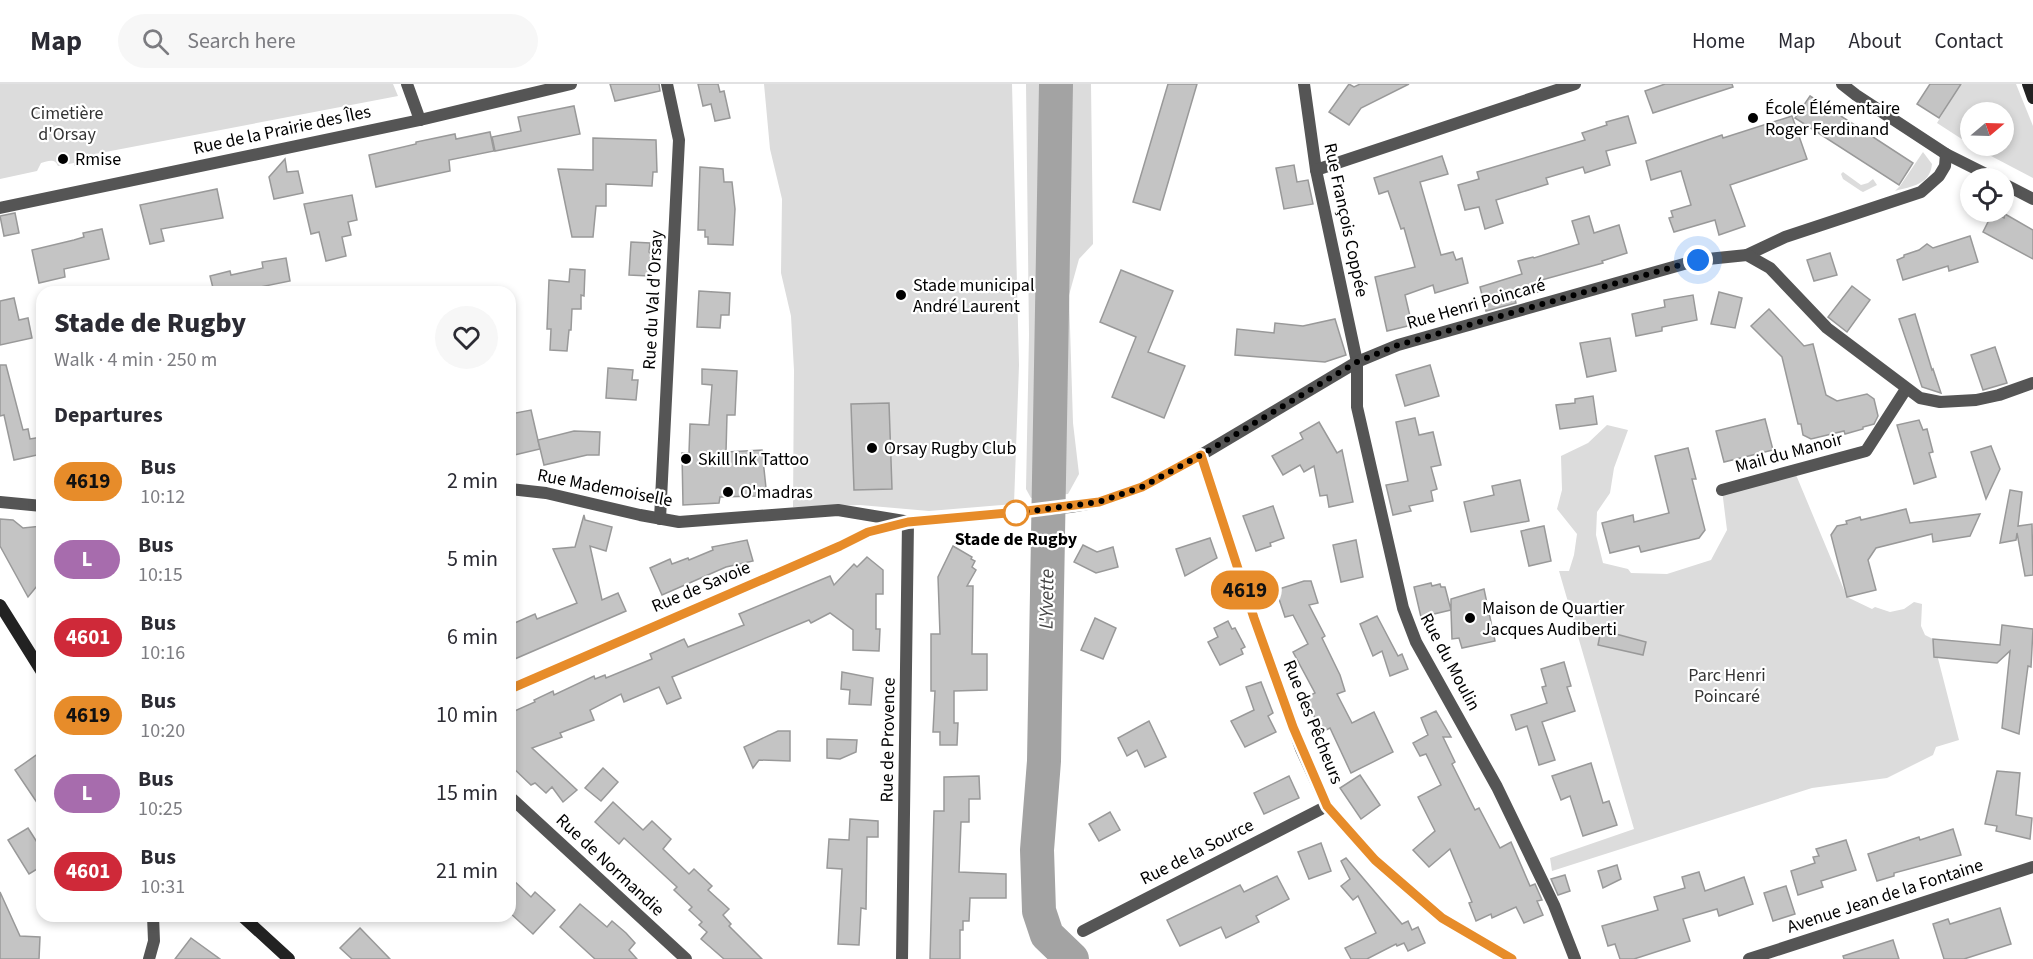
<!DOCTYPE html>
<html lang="en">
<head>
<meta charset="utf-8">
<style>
  :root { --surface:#fff; --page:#f7f7f7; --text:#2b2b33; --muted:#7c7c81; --line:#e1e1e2 }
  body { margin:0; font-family:"Source Sans 3",sans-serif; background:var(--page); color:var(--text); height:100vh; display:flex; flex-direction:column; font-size:22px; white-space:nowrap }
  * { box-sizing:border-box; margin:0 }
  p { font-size:20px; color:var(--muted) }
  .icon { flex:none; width:33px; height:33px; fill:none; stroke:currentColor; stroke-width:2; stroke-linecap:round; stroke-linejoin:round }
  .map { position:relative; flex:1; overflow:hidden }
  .panel { position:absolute; left:36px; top:202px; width:480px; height:636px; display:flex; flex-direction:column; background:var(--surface); border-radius:18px; box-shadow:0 3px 9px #0003 }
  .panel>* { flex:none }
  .badge { padding:0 12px; border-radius:20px; font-size:21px; line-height:39px }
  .needle { width:39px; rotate:71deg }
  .tools { position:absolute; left:1960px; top:18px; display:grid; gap:12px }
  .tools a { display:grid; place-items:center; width:54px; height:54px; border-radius:50%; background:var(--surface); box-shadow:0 3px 9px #0003; font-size:30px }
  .you { position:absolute; width:30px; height:30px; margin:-15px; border:4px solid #fff; border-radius:50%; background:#1a73e8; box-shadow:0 0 0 9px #1a73e833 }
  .map>.badge { position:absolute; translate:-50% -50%; box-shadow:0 0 0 3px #fff }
  h2 { padding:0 18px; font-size:22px; line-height:54px }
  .round { display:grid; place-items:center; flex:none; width:63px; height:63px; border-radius:32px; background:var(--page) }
  .overview { display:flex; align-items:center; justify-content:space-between; height:102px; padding:0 18px }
  h1 { font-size:28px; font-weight:800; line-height:45px }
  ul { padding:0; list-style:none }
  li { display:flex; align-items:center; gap:18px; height:78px; padding:0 18px }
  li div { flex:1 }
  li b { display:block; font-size:22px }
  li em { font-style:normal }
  li .badge { min-width:66px; font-weight:700; text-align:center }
  header { display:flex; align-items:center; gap:36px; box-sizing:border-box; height:84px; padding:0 30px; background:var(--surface); border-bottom:2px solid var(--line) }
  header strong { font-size:28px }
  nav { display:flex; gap:33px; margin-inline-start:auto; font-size:21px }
  .search { width:420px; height:54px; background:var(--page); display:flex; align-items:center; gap:15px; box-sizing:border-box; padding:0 21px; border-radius:33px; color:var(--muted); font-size:22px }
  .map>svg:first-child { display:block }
</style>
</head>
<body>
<header>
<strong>Map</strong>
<div class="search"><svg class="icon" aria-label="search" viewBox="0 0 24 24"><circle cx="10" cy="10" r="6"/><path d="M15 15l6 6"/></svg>Search here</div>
<nav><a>Home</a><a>Map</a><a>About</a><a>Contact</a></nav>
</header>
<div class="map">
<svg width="2033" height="875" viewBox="0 0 2033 875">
  <rect width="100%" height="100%" fill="#fff"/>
  <g fill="#dcdcdc">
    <path d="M0,0h393l5,12 -303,58 1,7 -22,5v-3l-16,3c-3,-8 -10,-5 -17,-3l-4,8 -37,8z"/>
    <polygon points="764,0 1012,0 1019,281 1014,420 929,427 860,421 793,423 794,286 791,232 781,189 782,115 770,65"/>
    <polygon points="1026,0 1091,0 1093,160 1079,175 1069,211 1073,339 1079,390 1068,410 1031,414 1026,405 1029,251"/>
    <polygon points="1963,0 2016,0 2033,42 2033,94 1972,62 2004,62 2004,28 1971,28 1971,61 1937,39 1960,1"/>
    <path d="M1923,68l9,12c-2,21 -20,22 -37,27l5,-5z"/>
    <polygon points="1843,88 1861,101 1868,99 1873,95 1877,101 1863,108 1861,107 1843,95 1841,90"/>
    <polygon points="1607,341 1628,346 1614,384 1610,409 1597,428 1596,451 1603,479 1628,485 1631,489 1667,490 1711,476 1727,446 1722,406 1794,386 1847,513 1872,525 1875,523 1890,528 1904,525 1914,518 1922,520 1921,542 1925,551 1933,555 1959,656 1936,663 1933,671 1887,694 1812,704 1552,787 1550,774 1634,745 1559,487 1569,487 1574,471 1577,450 1557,425 1562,406 1561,372 1588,359"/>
  </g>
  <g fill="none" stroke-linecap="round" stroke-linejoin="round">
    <polyline stroke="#a3a3a3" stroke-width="34" points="1056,0 1044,677 1037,766 1039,827 1047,851 1072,875"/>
  </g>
  <g fill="#c4c4c4" stroke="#999" stroke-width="1.5">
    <polygon points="610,0 659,0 660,7 615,17"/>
    <polygon points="698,0 718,0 720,8 724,7 730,34 715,37 711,20 703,22"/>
    <polygon points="1168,0 1197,0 1160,126 1133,118"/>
    <polygon points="1349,0 1354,3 1360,0 1409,0 1361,24 1349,41 1329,28"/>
    <polygon points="1665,0 1732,0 1733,3 1653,29 1645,7"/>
    <polygon points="1930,0 1961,0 1939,34 1917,20"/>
    <polygon points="1810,12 1913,79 1899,101 1795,34"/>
    <polygon points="574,22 580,50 495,67 492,53 521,47 518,33"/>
    <polygon points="1628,32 1636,59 1606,67 1610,81 1585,89 1583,83 1546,94 1548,100 1496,116 1503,139 1485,145 1479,123 1465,126 1458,101 1479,95 1477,88 1585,56 1582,49 1607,41 1606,38"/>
    <polygon points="1792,32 1807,75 1730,101 1745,142 1719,151 1715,136 1674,148 1669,134 1673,133 1671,127 1691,121 1681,87 1651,96 1646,77 1722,51 1723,54"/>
    <polygon points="490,48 494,67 449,76 450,87 376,103 369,71 416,60 416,58 455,50 456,55"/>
    <polygon points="593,54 656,56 657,88 653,88 652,102 606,100 606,122 596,122 593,153 572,153 558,85 593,86"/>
    <polygon points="1442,72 1448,90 1420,98 1441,171 1453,168 1456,176 1462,174 1468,199 1435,209 1433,201 1405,211 1412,241 1387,247 1375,193 1415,183 1404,144 1401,145 1388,107 1379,110 1374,94"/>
    <polygon points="285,75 287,88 298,87 303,109 274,115 269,93"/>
    <polygon points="1294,81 1297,98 1308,96 1313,120 1284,125 1276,84"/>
    <polygon points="700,83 723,85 724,98 732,98 735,125 733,161 708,160 708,153 705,153 705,146 698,146"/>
    <polygon points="217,105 223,134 161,145 164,157 150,160 140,121"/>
    <polygon points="352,111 357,136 348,138 351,151 342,153 346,172 326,177 319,148 311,150 304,120"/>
    <polygon points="1993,128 2004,134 2005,130 2033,146 2033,175 1983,148"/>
    <polygon points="15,129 19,149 4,152 0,132"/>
    <polygon points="1589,132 1594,149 1619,141 1627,169 1602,177 1603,179 1538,197 1541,207 1515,215 1516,219 1486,227 1480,203 1522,190 1518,177 1533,173 1534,174 1579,160 1572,137"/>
    <polygon points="102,145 109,175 64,185 65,193 39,199 32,166 74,156 84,153 83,149"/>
    <polygon points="1970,152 1978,178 1949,187 1948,182 1903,196 1897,176 1904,173 1904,171 1919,166 1927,160 1933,164"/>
    <polygon points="631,158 650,159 649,168 651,169 649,192 629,191"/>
    <polygon points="1830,169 1837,191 1814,197 1807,176"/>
    <polygon points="286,174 290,197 255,204 256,208 214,208 210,192 230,187 231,191 263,184 262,178"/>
    <polygon points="570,185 585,186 584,212 581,211 581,225 572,225 571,246 569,246 567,267 550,266 551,245 547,245 549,196 569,198"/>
    <polygon points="1121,186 1173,207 1148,268 1185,282 1164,334 1112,313 1136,253 1100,238"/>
    <polygon points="1852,202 1870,216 1847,248 1828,233"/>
    <polygon points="699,207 730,209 729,231 721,231 720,244 697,243"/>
    <polygon points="1719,208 1742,214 1735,244 1711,240"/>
    <polygon points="1693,211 1697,236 1662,243 1662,247 1636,252 1632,230 1665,223 1664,216"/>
    <polygon points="14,214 19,236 28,234 32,254 0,261 0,217"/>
    <polygon points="1769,225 1804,262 1813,260 1826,311 1837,317 1867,310 1874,315 1878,332 1874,340 1863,343 1863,345 1845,350 1844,347 1811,355 1803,351 1801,340 1798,340 1782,273 1751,242"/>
    <polygon points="1915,230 1932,286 1933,285 1941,309 1922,303 1899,235"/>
    <polygon points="1335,235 1346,271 1325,278 1235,271 1237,245 1274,249 1275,239 1303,242"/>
    <polygon points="1610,254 1616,287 1587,293 1580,259"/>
    <polygon points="1995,263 2007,299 1983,306 1971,271"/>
    <polygon points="0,281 6,281 23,346 28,345 30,355 42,353 42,370 14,376 4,331 0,332"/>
    <polygon points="1430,281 1439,312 1405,322 1396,291"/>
    <polygon points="608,284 633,286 632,296 638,296 636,316 606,314"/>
    <polygon points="702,285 737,287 735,331 727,331 726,368 762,366 766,404 756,405 756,412 720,413 719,419 683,421 682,369 689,369 690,340 709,341 712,301 702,300"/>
    <polygon points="1593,312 1597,340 1560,345 1556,321 1575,319 1575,315"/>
    <polygon points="889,319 892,405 854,406 851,320"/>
    <polygon points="531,326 540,365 510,372 510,330"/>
    <polygon points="1415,334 1419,351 1433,348 1441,381 1431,383 1437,405 1431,407 1433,417 1409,422 1411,427 1393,431 1386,401 1408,397 1396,338"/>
    <polygon points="1765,335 1773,366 1724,378 1716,347"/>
    <polygon points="1919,336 1923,346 1927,345 1933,368 1929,369 1936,393 1914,400 1897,341"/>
    <polygon points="1319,338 1337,369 1342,366 1353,418 1329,423 1327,411 1320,412 1314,382 1304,388 1300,381 1283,391 1272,372 1303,355 1300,349"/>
    <polygon points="574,347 600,348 599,371 587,371 544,381 538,356"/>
    <polygon points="1991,362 2000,385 1986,415 1971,368"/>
    <polygon points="1688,364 1696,395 1692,395 1705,446 1699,454 1641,468 1639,462 1610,469 1602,439 1633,431 1634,438 1669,429 1655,372"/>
    <polygon points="1520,396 1529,437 1471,448 1464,418 1494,411 1492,402"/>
    <polygon points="2010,406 2022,408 2018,442 2032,440 2033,491 2025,492 2017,449 2016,456 2000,459"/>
    <polygon points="1273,422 1284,454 1270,459 1271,462 1256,467 1243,432"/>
    <polygon points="1906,425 1910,439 1980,430 1970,452 1933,458 1932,450 1876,464 1868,476 1876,506 1847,513 1831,451 1837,442 1847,440 1846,437 1860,433 1861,436"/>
    <polygon points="584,431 585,436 612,443 606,467 590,462 602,516 618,509 626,527 510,577 510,541 535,530 537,535 577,519 553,465 575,463"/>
    <polygon points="0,435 13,436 23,444 42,442 42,496 28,513 0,462"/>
    <polygon points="1544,442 1551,477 1529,482 1521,447"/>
    <polygon points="1210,454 1217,474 1185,492 1176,465"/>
    <polygon points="747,456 753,477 726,483 662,511 650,484 670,475 672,480 688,474 689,476 713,466 712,463"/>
    <polygon points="1356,456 1363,493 1341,498 1333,461"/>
    <polygon points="1083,461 1097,468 1113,463 1118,483 1096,489 1074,478"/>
    <polygon points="953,462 972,473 971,475 975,477 972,483 976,486 967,502 973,502 972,570 987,570 987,606 954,607 954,639 958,639 957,661 940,661 940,648 933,648 935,607 931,607 931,550 940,550 938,493"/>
    <polygon points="867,473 883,486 883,510 876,510 876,545 880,545 879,567 853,566 853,546 830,529 811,539 809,536 672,593 681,614 667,620 659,603 624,618 621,610 590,626 594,636 560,649 562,653 532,664 577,706 563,718 552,703 546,709 535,699 531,701 510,681 510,629 535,618 534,616 553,607 554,611 594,592 595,595 605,591 606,594 652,575 650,570 684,555 688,563 744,541 739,530 830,492 834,501 854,480 857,483"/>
    <polygon points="1304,497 1311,497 1318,519 1309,521 1325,552 1322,554 1340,591 1345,607 1337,610 1352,639 1374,628 1393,668 1351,689 1330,644 1322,648 1305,614 1315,609 1293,568 1308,560 1293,531 1285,533 1276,506"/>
    <polygon points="1431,499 1432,502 1440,500 1441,503 1445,503 1451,526 1451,515 1484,505 1495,557 1462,564 1459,554 1452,555 1451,526 1421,533 1414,503"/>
    <polygon points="1377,532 1398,572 1402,570 1408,585 1390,592 1382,567 1373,572 1360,540"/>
    <polygon points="1095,534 1116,544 1103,575 1081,566"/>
    <polygon points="1228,537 1232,545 1235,544 1245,563 1241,565 1243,570 1220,581 1208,558 1218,553 1214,544"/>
    <polygon points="2002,541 2033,545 2031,583 2028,582 2019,650 2002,644 2010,567 1997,579 1934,573 1933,555 2000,561"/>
    <polygon points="1601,546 1646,558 1643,571 1598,561"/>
    <polygon points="1564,578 1571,602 1567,603 1575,627 1542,638 1555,676 1539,681 1527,642 1516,646 1511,631 1547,619 1542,603 1546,602 1541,585"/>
    <polygon points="842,588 873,594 871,621 849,620 850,606 841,605"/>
    <polygon points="1261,598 1273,629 1268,632 1276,648 1245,663 1231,637 1254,626 1246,603"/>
    <polygon points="1436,627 1451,653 1443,653 1455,678 1452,680 1475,726 1479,724 1500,764 1511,758 1530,802 1535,800 1542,816 1537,817 1543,831 1524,839 1516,823 1492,834 1491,830 1476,837 1469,819 1472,818 1450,765 1429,783 1413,766 1435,747 1418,713 1441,701 1426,670 1420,672 1413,659 1428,651 1421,634"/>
    <polygon points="1149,637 1166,673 1145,683 1137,666 1127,672 1118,654"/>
    <polygon points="778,647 790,647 790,677 759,676 753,684 744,663"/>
    <polygon points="827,655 857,656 856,668 840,675 827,674"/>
    <polygon points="42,667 42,726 15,686"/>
    <polygon points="1591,679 1603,719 1609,717 1617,741 1583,752 1570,712 1561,716 1552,692"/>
    <polygon points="603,684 618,698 601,717 585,704"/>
    <polygon points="1997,687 2020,689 2016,731 2032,734 2030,755 1996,747 1997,742 1985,740"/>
    <polygon points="1360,691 1380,721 1361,735 1340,704"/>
    <polygon points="979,692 980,715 969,715 969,738 961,738 959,788 1006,790 1006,814 970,814 969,837 963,837 963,846 960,846 960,875 930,875 934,727 944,727 944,693"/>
    <polygon points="1289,692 1299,714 1264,730 1254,709"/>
    <polygon points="613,718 643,746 652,737 671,755 663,765 689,790 694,785 712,802 708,806 729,825 723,831 731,840 729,842 762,875 724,875 701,855 707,848 699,841 702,838 689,826 692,823 674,806 677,803 624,754 619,760 595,738"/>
    <polygon points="1110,728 1120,746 1099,757 1089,740"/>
    <polygon points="850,735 878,737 878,753 867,753 866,825 861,824 859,861 838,860 842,785 827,784 829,755 849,756"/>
    <polygon points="28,744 42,766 42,782 29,790 8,756"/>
    <polygon points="1953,745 1961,771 1894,789 1894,792 1877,797 1868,770 1919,753 1920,756"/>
    <polygon points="1846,756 1856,786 1821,797 1823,803 1798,811 1791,787 1815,779 1813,773 1819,772 1816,765"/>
    <polygon points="1321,759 1331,787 1309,795 1298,768"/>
    <polygon points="1346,774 1402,840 1408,837 1412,846 1418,843 1425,859 1408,867 1404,859 1397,862 1396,860 1367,875 1351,875 1345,864 1376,849 1358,812 1353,816 1341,802 1350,795 1341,777"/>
    <polygon points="1617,781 1621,795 1603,804 1598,787"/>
    <polygon points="1699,788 1705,807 1744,793 1753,820 1719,832 1717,825 1683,835 1690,857 1634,875 1620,875 1615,860 1608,862 1602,842 1658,826 1654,813 1685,804 1682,793"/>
    <polygon points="1565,791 1570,807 1558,811 1551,795"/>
    <polygon points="1277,792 1289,815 1256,832 1259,838 1226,854 1221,843 1180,862 1167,836 1240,801 1244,808"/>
    <polygon points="510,793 531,813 535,808 555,826 533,850 510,829"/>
    <polygon points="1786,802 1795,830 1773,837 1764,809"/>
    <polygon points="0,808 20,852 40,853 39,875 0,875"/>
    <polygon points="580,820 607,843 612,837 626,849 635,859 629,866 637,875 595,875 560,843"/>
    <polygon points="2000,824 2011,860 1964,875 1944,875 1933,840 1948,835 1950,840"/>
    <polygon points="360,844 390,875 352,875 340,864"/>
    <polygon points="191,854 220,875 175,875"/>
    <polygon points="1893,856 1899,875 1844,875 1843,872"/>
  </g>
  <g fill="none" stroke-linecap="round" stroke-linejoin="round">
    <g stroke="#555" stroke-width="12">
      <polyline points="407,0 420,36"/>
      <polyline points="1304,0 1316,86 1357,278 1357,323 1403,524 1416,558 1497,703 1554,821 1575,875"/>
      <polyline points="1842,0 1856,11 1946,70 1994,94"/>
      <polyline points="1316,86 1575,0"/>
      <polyline points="2004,100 2033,115"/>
      <polyline points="0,124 420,36 571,0"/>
      <polyline points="1747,171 1785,153 1921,108 1939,92 1945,82 1946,70"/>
      <polyline points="1201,371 1254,534 1301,665 1327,722 1375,776 1442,834 1512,875"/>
      <polyline points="510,405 546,409 640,431 679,438 838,426 904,437"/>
      <polyline points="1722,406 1866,367 1906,305"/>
      <polyline points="0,418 42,422"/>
      <polyline points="660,435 679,56 667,0"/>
      <polyline points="510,605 840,462 869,448 908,438 1070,423 1099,418 1142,403 1201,371 1357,278 1398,261 1698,176 1747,171 1770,184 1827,244 1920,314 1940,318 1976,316 1999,311 2033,299"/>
      <polyline points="510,713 686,875"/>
      <polyline points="1083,847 1327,722"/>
      <polyline points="149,875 154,857 153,832"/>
      <polyline points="902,875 908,438"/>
      <polyline points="1749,875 2033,783"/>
    </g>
    <g stroke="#222" stroke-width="12">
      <polyline points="2028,0 2033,14"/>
      <polyline points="0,521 42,588"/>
      <polyline points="242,832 289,875"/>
    </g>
  </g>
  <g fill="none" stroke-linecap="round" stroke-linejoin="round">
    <defs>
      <polyline id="line" points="510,605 840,462 868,448 908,438 1019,428 1099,418 1142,403 1201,371 1254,534 1293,643 1327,722 1375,776 1442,834 1512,875"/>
    </defs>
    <use href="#line" stroke="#fff" stroke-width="14"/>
    <use href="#line" stroke="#e78c2a" stroke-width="9"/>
    <polyline stroke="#000" stroke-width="6" stroke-dasharray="0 10.8" points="1016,429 1099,418 1142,403 1201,371 1357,278 1398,261 1698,176"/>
  </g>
  <g fill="#000" stroke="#fff" stroke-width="2">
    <circle cx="1753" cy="34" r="6"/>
    <circle cx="63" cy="75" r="6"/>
    <circle cx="901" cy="211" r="6"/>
    <circle cx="872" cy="364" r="6"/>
    <circle cx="686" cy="375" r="6"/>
    <circle cx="728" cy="408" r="6"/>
    <circle cx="1470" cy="534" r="6"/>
  </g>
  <circle fill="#fff" stroke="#e78c2a" stroke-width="3" cx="1016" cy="429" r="12"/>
  <g text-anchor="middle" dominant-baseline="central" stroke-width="4.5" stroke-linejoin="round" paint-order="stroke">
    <g font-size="18" fill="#000" stroke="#fff" text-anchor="start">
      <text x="1765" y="24">École Élémentaire<tspan x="1765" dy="21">Roger Ferdinand</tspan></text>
      <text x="75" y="75">Rmise</text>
      <text x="913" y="201">Stade municipal<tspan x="913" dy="21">André Laurent</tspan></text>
      <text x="884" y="364">Orsay Rugby Club</text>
      <text x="698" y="375">Skill Ink Tattoo</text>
      <text x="740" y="408">O'madras</text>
      <text x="1482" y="524">Maison de Quartier<tspan x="1482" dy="21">Jacques Audiberti</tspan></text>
    </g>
    <g font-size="18" fill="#333" stroke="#fff">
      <text x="67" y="29">Cimetière<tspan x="67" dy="21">d'Orsay</tspan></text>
      <text x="1727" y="591">Parc Henri<tspan x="1727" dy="21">Poincaré</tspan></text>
    </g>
    <g font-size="18" fill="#000" stroke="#fff">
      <text transform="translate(282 46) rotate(-12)">Rue de la Prairie des Îles</text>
      <text transform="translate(1346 136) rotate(78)">Rue François Coppée</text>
      <text transform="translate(653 216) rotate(-87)">Rue du Val d'Orsay</text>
      <text transform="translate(1476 220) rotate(-16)">Rue Henri Poincaré</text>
      <text transform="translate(1789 369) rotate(-15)">Mail du Manoir</text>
      <text transform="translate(605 404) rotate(11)">Rue Mademoiselle</text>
      <text transform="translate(701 503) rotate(-23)">Rue de Savoie</text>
      <text transform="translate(1450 578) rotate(62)">Rue du Moulin</text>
      <text transform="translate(1313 638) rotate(68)">Rue des Pêcheurs</text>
      <text transform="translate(888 656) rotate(-89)">Rue de Provence</text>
      <text transform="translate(1197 768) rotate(-27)">Rue de la Source</text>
      <text transform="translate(610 781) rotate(43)">Rue de Normandie</text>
      <text transform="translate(1885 812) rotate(-18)">Avenue Jean de la Fontaine</text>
    </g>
    <g font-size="18" font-weight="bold" fill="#000" stroke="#fff">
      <text x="1016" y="455">Stade de Rugby</text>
    </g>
    <g font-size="20" font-style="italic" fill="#444" stroke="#fff">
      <text transform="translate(1047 515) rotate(-89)">L'Yvette</text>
    </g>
  </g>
</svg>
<div class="tools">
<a><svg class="needle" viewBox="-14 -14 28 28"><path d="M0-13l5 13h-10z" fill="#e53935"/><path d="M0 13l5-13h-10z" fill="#7c7c81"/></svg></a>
<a><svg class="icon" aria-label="locate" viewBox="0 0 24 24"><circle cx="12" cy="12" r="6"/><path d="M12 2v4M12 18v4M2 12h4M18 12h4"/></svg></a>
</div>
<div class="you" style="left:1698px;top:176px"></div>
<b class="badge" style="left:1245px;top:506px;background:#e78c2a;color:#111">4619</b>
<section class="panel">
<div class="overview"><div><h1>Stade de Rugby</h1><p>Walk · 4 min · 250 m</p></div><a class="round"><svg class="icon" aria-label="heart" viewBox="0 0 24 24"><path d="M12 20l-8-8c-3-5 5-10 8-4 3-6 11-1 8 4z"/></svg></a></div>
<h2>Departures</h2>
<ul>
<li><span class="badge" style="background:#e78c2a;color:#111">4619</span><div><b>Bus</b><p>10:12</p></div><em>2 min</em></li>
<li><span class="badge" style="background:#a76cad;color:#fff">L</span><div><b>Bus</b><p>10:15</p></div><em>5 min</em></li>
<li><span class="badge" style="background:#cf2939;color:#fff">4601</span><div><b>Bus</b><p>10:16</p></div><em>6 min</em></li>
<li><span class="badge" style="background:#e78c2a;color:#111">4619</span><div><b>Bus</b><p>10:20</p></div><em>10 min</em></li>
<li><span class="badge" style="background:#a76cad;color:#fff">L</span><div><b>Bus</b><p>10:25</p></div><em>15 min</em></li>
<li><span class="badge" style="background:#cf2939;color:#fff">4601</span><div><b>Bus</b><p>10:31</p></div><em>21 min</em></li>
</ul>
</section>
</div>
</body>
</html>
